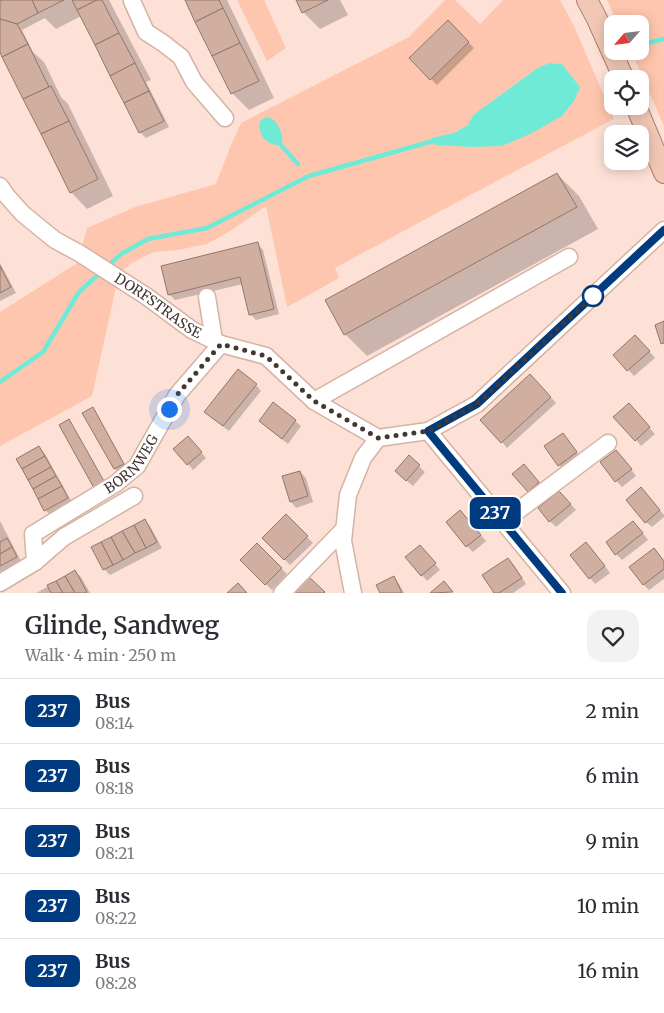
<!DOCTYPE html>
<html lang="en">
<head>
<meta charset="utf-8">
<style>
  :root { --surface:#fff; --page:#f2f2f3; --text:#2b2b33; --muted:#7c7c81; --line:#e1e1e2 }
  body { margin:0; font-family:Merriweather,serif; background:var(--page); color:var(--text); height:100vh; display:flex; flex-direction:column; font-size:19px; white-space:nowrap }
  * { box-sizing:border-box; margin:0 }
  p { font-size:16px; color:var(--muted) }
  .icon { flex:none; width:28px; height:28px; fill:none; stroke:currentColor; stroke-width:2; stroke-linecap:round; stroke-linejoin:round }
  .map { position:relative; height:593px; overflow:hidden }
  .side { display:flex; flex-direction:column; background:var(--surface); flex:1 }
  .side>* { flex:none }
  .badge { padding:0 10px; border-radius:8px; font-size:18px; line-height:32px }
  .needle { width:32px; rotate:242deg }
  .tools { position:absolute; left:604px; top:15px; display:grid; gap:10px }
  .tools a { display:grid; place-items:center; width:45px; height:45px; border-radius:10px; background:var(--surface); box-shadow:0 2px 12px #0003; font-size:25px }
  .you { position:absolute; width:25px; height:25px; margin:-12px; border:4px solid #fff; border-radius:50%; background:#1a73e8; box-shadow:0 0 0 8px #1a73e833 }
  .map>.badge { position:absolute; translate:-50% -50%; box-shadow:0 0 0 2px #fff }
  .round { display:grid; place-items:center; flex:none; width:52px; height:52px; border-radius:15px; background:var(--page) }
  .overview { display:flex; align-items:center; justify-content:space-between; height:85px; padding:0 25px }
  h1 { font-size:24px; font-weight:600; line-height:38px }
  ul { padding:0; list-style:none }
  li { display:flex; align-items:center; gap:15px; height:65px; padding:0 25px; border-top:1px solid var(--line) }
  li div { flex:1 }
  li b { display:block; font-size:19px }
  li em { font-style:normal }
  li .badge { min-width:55px; font-weight:700; text-align:center }
  .map>svg:first-child { display:block }
</style>
</head>
<body>
<div class="map">
<svg width="664" height="593" viewBox="0 0 664 593">
  <rect width="100%" height="100%" fill="#fde1d6"/>
  <g fill="#fec6ae" fill-rule="evenodd">
    <polygon points="237,0 264,0 286,48 267,61"/>
    <path d="M445,0h10l25,24 23,-24h57l14,26 40,93 -153,81 -126,68 4,10 -52,29 -21,-101 -36,25 -23,13 -29,6 -25,2 -21,11 -15,12 -36,-24 6,-23 48,-21 81,-23 15,-39 10,-22 168,-86zM549,63l13,1 18,23 -144,58 -4,-7 22,-5 14,-8 5,-10 63,-46z"/>
    <polygon points="607,0 664,0 664,126 631,51 640,51 640,24 618,24"/>
    <polygon points="79,262 116,287 92,396 0,446 0,312"/>
  </g>
  <g fill="#6fead6">
    <polygon points="549,63 562,64 580,87 574,101 562,116 530,134 502,146 471,147 435,145 431,138 454,133 468,125 473,115 536,69"/>
    <path d="M266,117c7,1 9,3 12,9 18,31 -24,20 -18,-5z"/>
  </g>
  <g fill="#0003">
    <polygon points="6,0 109,0 151,80 146,82 169,127 146,138 140,132 81,16 56,29 45,18 22,30 33,52 44,62 61,97 68,104 113,196 87,209 71,192 0,50 0,3"/>
    <polygon points="186,0 227,0 274,98 249,110 232,93"/>
    <polygon points="297,0 340,0 348,15 320,29 303,12"/>
    <polygon points="448,22 474,48 437,85 411,58"/>
    <polygon points="557,174 579,196 598,229 367,356 345,334 327,301"/>
    <polygon points="258,244 263,250 279,314 256,320 250,314 243,284 175,300 169,294"/>
    <polygon points="0,263 16,293 0,301"/>
    <polygon points="641,342 655,358 634,376 615,355"/>
    <polygon points="536,381 556,403 507,448 502,442"/>
    <polygon points="256,385 261,391 229,431 212,418"/>
    <polygon points="95,411 126,467 117,471 115,469 84,413"/>
    <polygon points="634,411 655,434 641,446 636,440"/>
    <polygon points="295,421 301,426 288,444 266,427"/>
    <polygon points="563,434 568,440 582,459 565,471 559,465 546,447"/>
    <polygon points="194,444 206,458 193,470 188,464"/>
    <polygon points="39,448 45,454 73,504 51,516 45,510"/>
    <polygon points="409,457 425,472 413,486 402,477"/>
    <polygon points="622,457 636,476 622,487 601,463"/>
    <polygon points="529,471 544,488 534,497 529,491"/>
    <polygon points="300,472 306,478 313,502 296,508 291,502"/>
    <polygon points="646,494 664,515 664,517 652,527 646,522"/>
    <polygon points="565,498 576,510 556,527 550,521"/>
    <polygon points="286,516 313,543 290,565 264,538"/>
    <polygon points="466,518 486,541 473,552 467,546"/>
    <polygon points="144,520 150,526 162,548 110,575 104,569"/>
    <polygon points="0,521 22,563 2,573 0,571"/>
    <polygon points="639,528 648,540 622,560 616,554"/>
    <polygon points="257,545 287,574 272,590 242,560"/>
    <polygon points="592,549 610,573 595,584 590,578"/>
    <polygon points="654,549 664,561 664,579 649,590 643,584"/>
    <polygon points="426,552 440,570 427,581 422,575"/>
    <polygon points="508,559 514,565 526,584 513,593 496,593"/>
    <polygon points="75,572 81,577 90,593 36,593"/>
    <polygon points="394,578 399,584 404,593 381,593"/>
  </g>
  <g fill="none" stroke-linecap="round" stroke-linejoin="round">
    <g stroke="#6fead6" stroke-width="4.5">
      <polyline points="640,45 664,39"/>
      <polyline points="280,144 298,164"/>
      <polyline points="0,382 43,352 79,292 121,254 148,239 207,228 309,176 433,141"/>
    </g>
  </g>
  <g fill="#d0afa1" stroke="#947669">
    <polygon points="3,0 32,0 38,13 17,24 0,19 0,1"/>
    <polygon points="32,0 64,0 38,13"/>
    <polygon points="72,0 97,0 77,10"/>
    <polygon points="97,0 102,0 119,33 95,45 77,10"/>
    <polygon points="185,0 219,0 223,8 195,22"/>
    <polygon points="296,0 328,0 302,13"/>
    <polygon points="223,8 240,43 212,56 195,22"/>
    <polygon points="0,19 17,24 28,44 2,57 0,52"/>
    <polygon points="448,20 469,42 430,80 409,58"/>
    <polygon points="119,33 135,63 110,76 95,45"/>
    <polygon points="240,43 259,81 231,94 212,56"/>
    <polygon points="28,44 49,87 23,99 2,57"/>
    <polygon points="135,63 149,91 124,103 110,76"/>
    <polygon points="51,86 69,121 41,134 23,99"/>
    <polygon points="149,91 164,121 139,133 124,103"/>
    <polygon points="69,121 98,179 70,193 41,134"/>
    <polygon points="557,173 577,207 344,335 325,300"/>
    <polygon points="258,242 274,309 249,315 240,277 168,295 161,266"/>
    <polygon points="0,266 11,287 0,293"/>
    <polygon points="664,321 664,343 661,344 655,325"/>
    <polygon points="635,335 650,351 627,371 613,355"/>
    <polygon points="238,369 257,384 223,426 204,412"/>
    <polygon points="530,374 551,397 501,443 480,420"/>
    <polygon points="273,402 296,420 282,439 259,421"/>
    <polygon points="629,403 650,427 635,441 613,417"/>
    <polygon points="93,407 124,464 114,469 82,413"/>
    <polygon points="69,419 105,483 94,488 59,425"/>
    <polygon points="563,433 577,452 558,466 544,446"/>
    <polygon points="188,436 202,452 187,465 173,449"/>
    <polygon points="39,446 45,456 22,469 16,459"/>
    <polygon points="616,450 632,469 615,482 600,462"/>
    <polygon points="409,455 420,465 406,481 395,471"/>
    <polygon points="45,456 51,467 28,480 22,469"/>
    <polygon points="524,464 539,482 528,492 512,474"/>
    <polygon points="51,467 56,476 33,489 28,480"/>
    <polygon points="300,471 308,496 290,502 282,476"/>
    <polygon points="56,476 62,486 38,499 33,489"/>
    <polygon points="62,486 68,498 44,511 38,499"/>
    <polygon points="641,487 660,510 645,523 626,500"/>
    <polygon points="559,491 571,504 549,522 538,508"/>
    <polygon points="460,510 481,535 466,547 446,522"/>
    <polygon points="286,514 308,536 284,560 262,538"/>
    <polygon points="145,519 157,542 146,548 134,525"/>
    <polygon points="633,521 643,533 615,555 606,542"/>
    <polygon points="134,525 146,548 135,553 122,531"/>
    <polygon points="122,531 135,553 123,560 111,537"/>
    <polygon points="111,537 123,560 113,565 101,542"/>
    <polygon points="7,538 12,547 0,554 0,542"/>
    <polygon points="101,542 113,565 103,570 91,547"/>
    <polygon points="586,542 605,566 589,579 570,555"/>
    <polygon points="257,543 282,568 265,585 240,560"/>
    <polygon points="420,545 436,563 421,576 405,557"/>
    <polygon points="12,547 17,557 0,566 0,554"/>
    <polygon points="654,548 664,561 664,569 643,585 629,567"/>
    <polygon points="508,558 522,578 499,593 494,593 482,575"/>
    <polygon points="75,570 87,592 85,593 75,593 65,576"/>
    <polygon points="65,576 75,593 63,593 56,581"/>
    <polygon points="308,576 325,592 324,593 292,593"/>
    <polygon points="394,576 402,593 380,593 376,585"/>
    <polygon points="56,581 63,593 51,593 47,585"/>
    <polygon points="444,581 453,592 430,593"/>
    <polygon points="238,583 247,593 227,593"/>
  </g>
  <g fill="none" stroke-linecap="round" stroke-linejoin="round">
    <defs>
      <g id="minor">
        <polyline points="132,1 146,32 163,43 181,57 194,82 225,118"/>
        <path id="s1" d="M0,186l6,9 17,19 32,26 24,13 67,43 46,34 29,14 45,12 48,45 64,37 50,-7 49,-27 187,-174"/>
        <polyline points="207,297 214,340"/>
        <polyline points="314,401 569,257"/>
        <polyline points="428,431 562,593"/>
        <polyline points="503,522 608,443"/>
        <polyline points="35,562 64,537 134,496"/>
        <path id="s2" d="M0,583l35,-21 -2,-28 82,-50 22,-18 40,-71 44,-51"/>
        <polyline points="282,593 344,529"/>
        <polyline points="353,593 343,541 348,495 363,458 378,438"/>
      </g>
      <g id="major">
        <polyline points="587,0 597,19 624,79"/>
        <polyline points="636,106 664,173"/>
      </g>
    </defs>
    <use href="#minor" stroke="#d4b3a5" stroke-width="19"/>
    <use href="#major" stroke="#af7d68" stroke-width="22"/>
    <use href="#minor" stroke="#fff" stroke-width="16"/>
    <use href="#major" stroke="#f1c8b6" stroke-width="20"/>
  </g>
  <g fill="none" stroke-linecap="round" stroke-linejoin="round">
    <defs>
      <polyline id="line" points="562,593 428,431 477,404 664,230"/>
    </defs>
    <use href="#line" stroke="#fff" stroke-width="11"/>
    <use href="#line" stroke="#003b80" stroke-width="8"/>
    <polyline stroke="#443631" stroke-width="5" stroke-dasharray="0 9" points="169,409 177,395 221,344 266,356 314,401 378,438 428,431 477,404 593,296"/>
  </g>
  <circle fill="#fff" stroke="#003b80" stroke-width="2.5" cx="593" cy="296" r="10"/>
  <g text-anchor="middle" dominant-baseline="central" stroke-width="4" stroke-linejoin="round" paint-order="stroke">
    <g font-size="14" fill="#443631" stroke="#fde1d6">
      <text stroke="none"><textPath href="#s1" startOffset="200">DORFSTRASSE</textPath></text>
      <text stroke="none"><textPath href="#s2" startOffset="191">BORNWEG</textPath></text>
    </g>
  </g>
</svg>
<div class="tools">
<a><svg class="needle" viewBox="-14 -14 28 28"><path d="M0-13l5 13h-10z" fill="#e53935"/><path d="M0 13l5-13h-10z" fill="#7c7c81"/></svg></a>
<a><svg class="icon" aria-label="locate" viewBox="0 0 24 24"><circle cx="12" cy="12" r="6"/><path d="M12 2v4M12 18v4M2 12h4M18 12h4"/></svg></a>
<a><svg class="icon" aria-label="layers" viewBox="0 0 24 24"><path d="M12 4l9 5-9 5-9-5zM3 14l9 5 9-5"/></svg></a>
</div>
<div class="you" style="left:169px;top:409px"></div>
<b class="badge" style="left:495px;top:513px;background:#003b80;color:#fff">237</b>
</div>
<section class="side">
<div class="overview"><div><h1>Glinde, Sandweg</h1><p>Walk · 4 min · 250 m</p></div><a class="round"><svg class="icon" aria-label="heart" viewBox="0 0 24 24"><path d="M12 20l-8-8c-3-5 5-10 8-4 3-6 11-1 8 4z"/></svg></a></div>
<ul>
<li><span class="badge" style="background:#003b80;color:#fff">237</span><div><b>Bus</b><p>08:14</p></div><em>2 min</em></li>
<li><span class="badge" style="background:#003b80;color:#fff">237</span><div><b>Bus</b><p>08:18</p></div><em>6 min</em></li>
<li><span class="badge" style="background:#003b80;color:#fff">237</span><div><b>Bus</b><p>08:21</p></div><em>9 min</em></li>
<li><span class="badge" style="background:#003b80;color:#fff">237</span><div><b>Bus</b><p>08:22</p></div><em>10 min</em></li>
<li><span class="badge" style="background:#003b80;color:#fff">237</span><div><b>Bus</b><p>08:28</p></div><em>16 min</em></li>
</ul>
</section>
</body>
</html>
